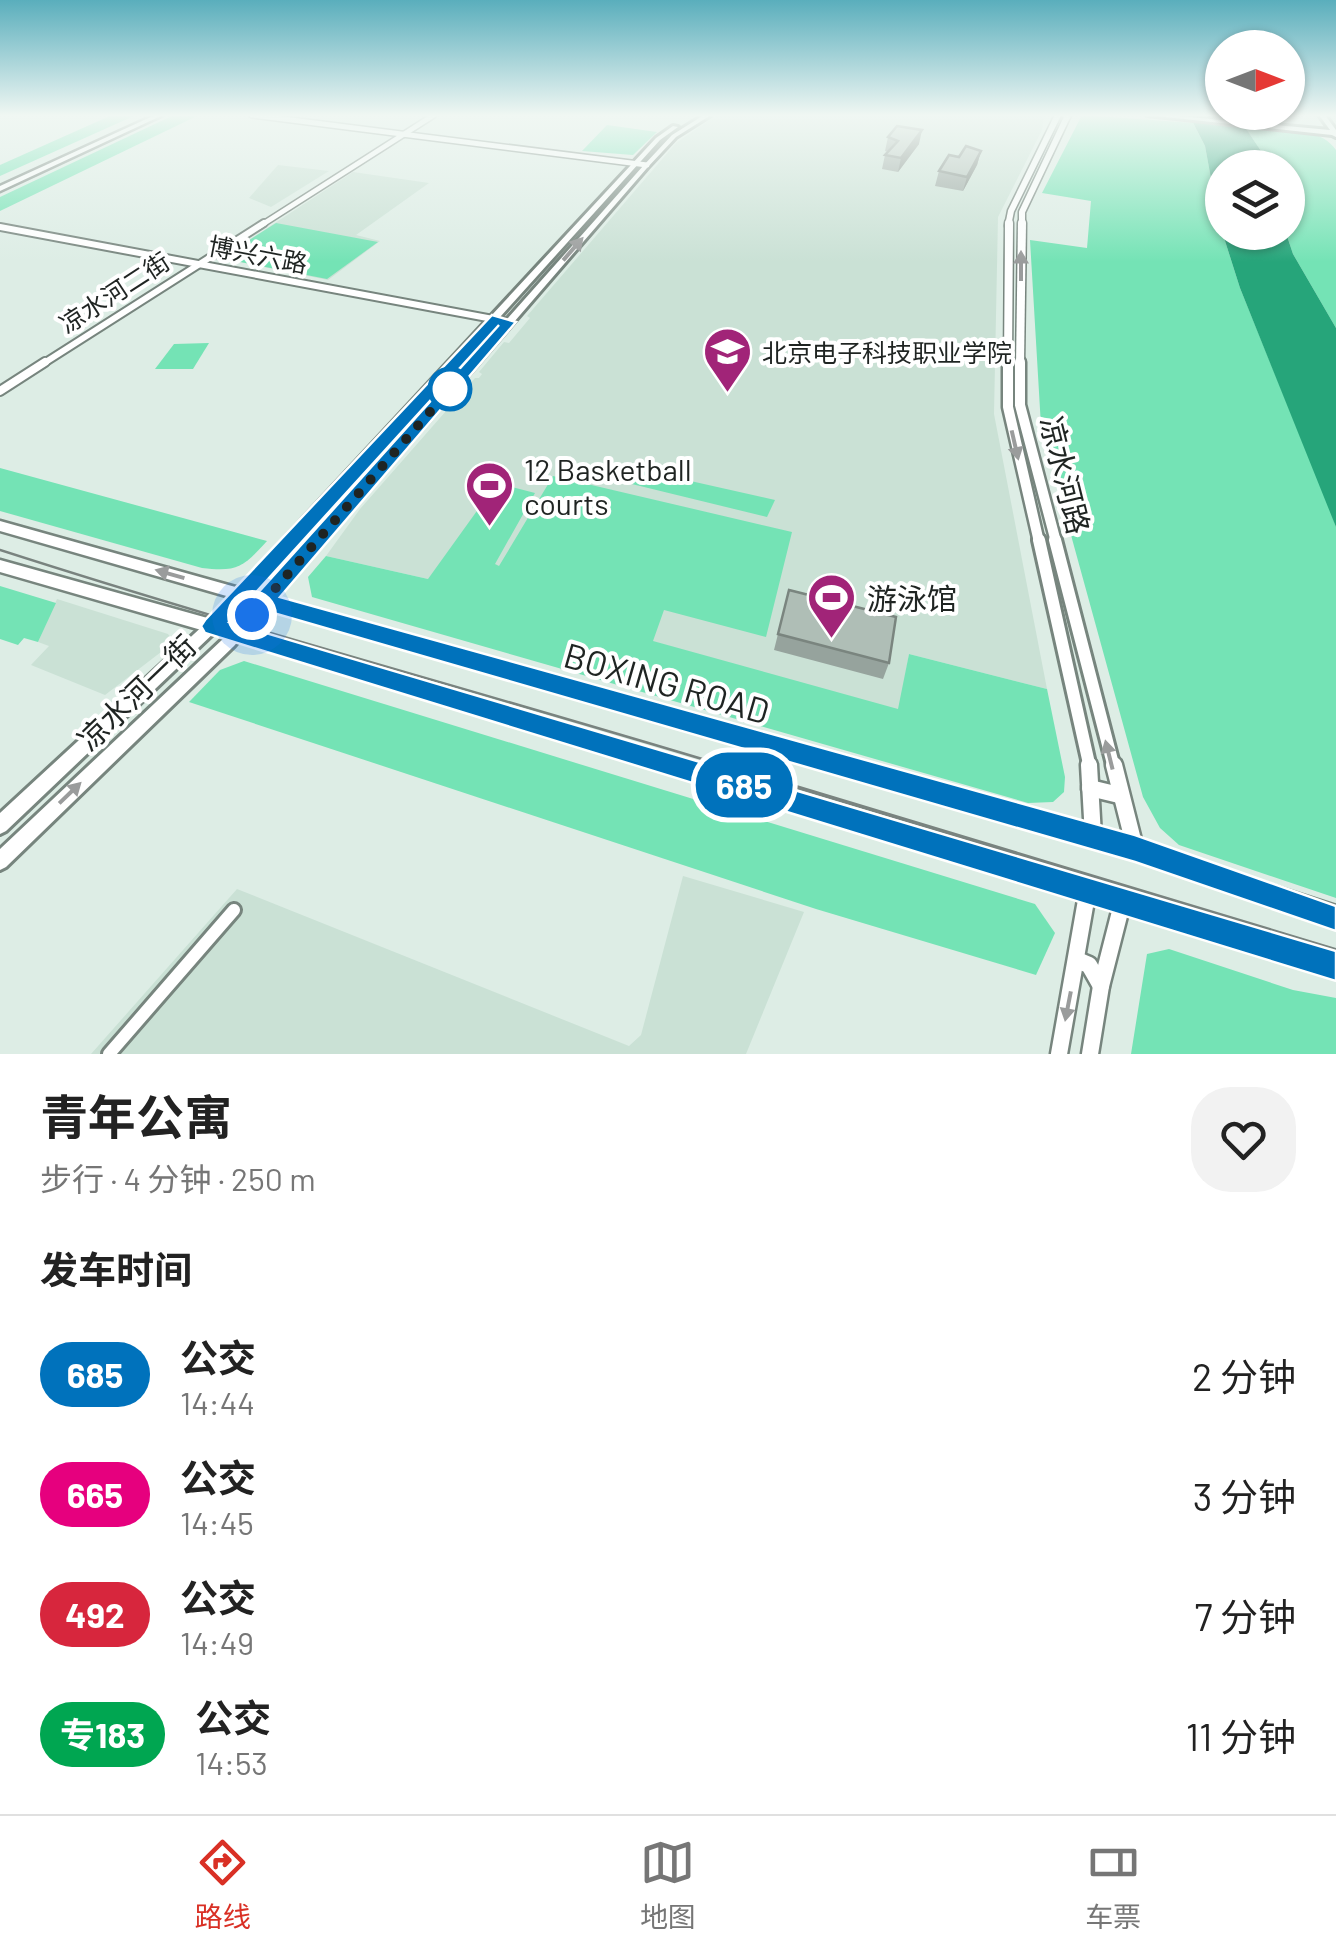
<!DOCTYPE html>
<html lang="zh">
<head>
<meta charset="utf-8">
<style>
  :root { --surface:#fff; --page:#f2f2f2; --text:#222; --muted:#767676; --line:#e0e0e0; --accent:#d93025 }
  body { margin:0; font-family:Barlow,"Noto Sans SC",sans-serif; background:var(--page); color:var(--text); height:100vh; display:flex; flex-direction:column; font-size:38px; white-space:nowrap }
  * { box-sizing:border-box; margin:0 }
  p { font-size:32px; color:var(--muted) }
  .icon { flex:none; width:55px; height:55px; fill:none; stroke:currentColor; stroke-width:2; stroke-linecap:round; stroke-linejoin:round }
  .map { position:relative; height:1054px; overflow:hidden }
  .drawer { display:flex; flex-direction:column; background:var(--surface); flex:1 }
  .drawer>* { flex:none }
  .badge { padding:0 20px; border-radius:32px; font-size:35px; line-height:65px }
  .needle { width:65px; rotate:90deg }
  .fabs { position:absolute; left:1205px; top:30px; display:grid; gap:20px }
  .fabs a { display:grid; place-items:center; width:100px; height:100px; border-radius:50%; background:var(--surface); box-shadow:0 2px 8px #0004; font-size:50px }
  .you { position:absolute; width:50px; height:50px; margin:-25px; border:8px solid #fff; border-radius:50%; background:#1a73e8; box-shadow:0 0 0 15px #1a73e833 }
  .map>.badge { position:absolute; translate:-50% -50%; box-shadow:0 0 0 5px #fff }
  h2 { padding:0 40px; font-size:38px; line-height:90px }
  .round { display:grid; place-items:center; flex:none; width:105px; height:105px; border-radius:40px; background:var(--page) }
  .overview { display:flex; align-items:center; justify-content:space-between; height:170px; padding:0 40px }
  h1 { font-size:48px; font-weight:700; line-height:75px }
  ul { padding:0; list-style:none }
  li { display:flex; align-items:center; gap:30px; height:120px; padding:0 40px }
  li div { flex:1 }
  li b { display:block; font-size:38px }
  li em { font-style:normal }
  li .badge { min-width:110px; font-weight:700; text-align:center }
  .menu { display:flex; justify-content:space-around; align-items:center; height:140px; border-top:2px solid var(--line); background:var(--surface); font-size:28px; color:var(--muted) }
  .menu a { display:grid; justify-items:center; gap:5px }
  .menu .current { color:var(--accent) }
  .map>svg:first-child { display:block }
</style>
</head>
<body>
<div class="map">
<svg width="1336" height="1054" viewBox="0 0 1336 1054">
  <rect width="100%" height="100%" fill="#ddede5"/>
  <g fill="#cae1d5">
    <polygon points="717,115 1044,115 1042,130 998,217 994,414 1047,689 909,654 899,710 428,579 326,556 360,509 475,378 479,378 482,374 479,372 504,342 509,343 530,318 527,316 676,143"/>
    <polygon points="278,165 329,171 271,207 249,198"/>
    <polygon points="353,172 429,183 356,235 380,241 328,280 230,260 229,253"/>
    <polygon points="57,599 168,634 174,642 105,695 31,665 49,646 38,642"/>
    <polygon points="683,876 804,912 746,1054 91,1054 237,889 629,1046 641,1035"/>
  </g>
  <g fill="#74e3b5">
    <polygon points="112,115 136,115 0,176 0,165"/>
    <polygon points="174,115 199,115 0,211 0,197"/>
    <polygon points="1082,115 1193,123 1205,146 1219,222 1240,288 1331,512 1336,527 1336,898 1179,845 1160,828 1143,797 1041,426 1030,240 1087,248 1091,201 1042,193"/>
    <polygon points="607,125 657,132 633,155 582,151"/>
    <path d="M1245,127c29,2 73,-3 91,23v178l-43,-74 -7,-21 2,-65 -21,-1 -4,-13z"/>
    <polygon points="276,223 378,242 327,279 230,260 229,253"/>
    <polygon points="209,343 193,369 155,369 174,344"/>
    <polygon points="606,462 775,500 767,517 599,476"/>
    <path d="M0,468l267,73c-24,26 -29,31 -65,27l-202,-57z"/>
    <polygon points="553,476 792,532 766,637 664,610 653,641 898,709 909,654 1047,689 1065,777 1064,792 1053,802 1028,803 312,597 308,577 326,556 428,579 497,483 535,493 495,564 499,566"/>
    <polygon points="0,586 56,603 38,642 24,638 18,645 0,639"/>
    <polygon points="244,661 1035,904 1055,933 1036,975 816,909 189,702 220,670"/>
    <polygon points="1169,949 1293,990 1336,998 1336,1054 1131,1054 1147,954"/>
  </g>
  <polygon fill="#26a57a" points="1189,115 1237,115 1263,154 1267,167 1222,168 1222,232 1286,233 1293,254 1336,328 1336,527 1240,288 1219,222 1205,146"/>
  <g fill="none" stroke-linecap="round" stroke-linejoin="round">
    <defs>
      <g id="minor-far3">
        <polyline points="252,115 647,165"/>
        <polyline points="260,226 434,115"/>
      </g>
      <g id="minor-far2">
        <polyline points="0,227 509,322"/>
        <polyline points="41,365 264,223"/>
      </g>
      <polyline id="minor-far1" points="0,391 45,362"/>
      <polyline id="minor" points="109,1054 234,910"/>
      <g id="tertiary-far4">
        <polyline points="1008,226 1011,211 1058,115"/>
        <polyline points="1022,226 1022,212 1068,115"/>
      </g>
      <g id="tertiary-far3">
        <polyline points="1008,365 1009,223"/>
        <polyline points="1020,365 1022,223"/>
      </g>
      <g id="tertiary-far2">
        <polyline points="1008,362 1008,407 1039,542"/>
        <polyline points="1020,362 1020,405 1056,542"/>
      </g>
      <g id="tertiary-far1">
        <polyline points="1039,540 1090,768"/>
        <polyline points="1055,540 1114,768"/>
      </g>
      <g id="tertiary">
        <polyline points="1089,765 1093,836"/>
        <polyline points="1114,765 1135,848"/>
        <polyline points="1090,788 1119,795"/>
        <polyline points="1077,960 1089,965 1101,986"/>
        <polyline points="1059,1054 1088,889"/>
        <polyline points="1090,1054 1101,986 1123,900"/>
      </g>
      <g id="secondary">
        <polygon points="704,115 711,115 676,137 647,168 234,646 6,867 0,870 0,849 224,638 643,166 672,135"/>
        <polygon points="1147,115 1168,115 1330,130 1319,115 1325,115 1336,130 1336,137 1332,135"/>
        <polygon points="673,126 678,127 660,140 217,630 6,831 0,834 0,813 207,622 656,138"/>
      </g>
      <g id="primary">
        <polygon points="155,115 163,115 0,191 0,186"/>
        <polygon points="0,521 1093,827 1336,906 1336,926 1093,845 0,531"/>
        <polygon points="0,560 236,626 1336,955 1336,977 236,640 0,572"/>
      </g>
    </defs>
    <use href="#minor-far3" stroke="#77857e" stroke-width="8"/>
    <use href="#minor-far2" stroke="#77857e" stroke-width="10"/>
    <use href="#minor-far1" stroke="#77857e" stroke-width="12"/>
    <use href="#minor" stroke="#77857e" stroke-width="18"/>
    <use href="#tertiary-far4" stroke="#77857e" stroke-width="9"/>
    <use href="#tertiary-far3" stroke="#77857e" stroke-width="11"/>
    <use href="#tertiary-far2" stroke="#77857e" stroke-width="15"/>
    <use href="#tertiary-far1" stroke="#77857e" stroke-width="18"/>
    <use href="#tertiary" stroke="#77857e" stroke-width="21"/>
    <use href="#secondary" stroke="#77857e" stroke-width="6"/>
    <use href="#primary" stroke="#77857e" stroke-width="5"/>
    <use href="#minor-far3" stroke="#fff" stroke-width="5"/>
    <use href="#minor-far2" stroke="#fff" stroke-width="6"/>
    <use href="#minor-far1" stroke="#fff" stroke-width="8"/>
    <use href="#minor" stroke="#fff" stroke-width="12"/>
    <use href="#tertiary-far4" stroke="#fff" stroke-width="6"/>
    <use href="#tertiary-far3" stroke="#fff" stroke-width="8"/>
    <use href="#tertiary-far2" stroke="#fff" stroke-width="10"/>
    <use href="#tertiary-far1" stroke="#fff" stroke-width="12"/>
    <use href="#tertiary" stroke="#fff" stroke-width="16"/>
    <use href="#secondary" fill="#fff" fill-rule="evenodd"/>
    <use href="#primary" fill="#fff" fill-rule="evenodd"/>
    <path stroke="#79837f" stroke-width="2.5" d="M0,550c242,78 488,144 732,218"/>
    <polyline stroke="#79837f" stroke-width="4" points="724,765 1336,950"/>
  </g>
  <g fill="#96a39d">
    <polygon points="888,137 919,144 898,172 882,169 885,155 888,152 885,151"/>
    <polygon points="981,151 977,165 963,191 935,186 939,171 959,157"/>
    <polygon points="778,634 889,663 883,679 774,650"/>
  </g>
  <g fill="#7a857f">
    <polygon points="922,130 919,144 898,172 901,158"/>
    <polygon points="981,151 977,165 963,191 967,177"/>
  </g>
  <g fill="#afbeb6" stroke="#7a857f" stroke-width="2.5">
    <polygon points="897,126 922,130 901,158 885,155 898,141 888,137"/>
    <polygon points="966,146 981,151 967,177 939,171 949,155 959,157"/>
    <polygon points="789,590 896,617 889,663 778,634"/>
  </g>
  <defs><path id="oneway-solid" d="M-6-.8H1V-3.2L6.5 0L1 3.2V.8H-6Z" transform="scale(2.5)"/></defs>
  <g fill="#9a9c9c">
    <use href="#oneway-solid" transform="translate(573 249) rotate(-49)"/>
    <use href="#oneway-solid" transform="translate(1021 266) rotate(-90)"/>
    <use href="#oneway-solid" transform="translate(1015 445) rotate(77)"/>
    <use href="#oneway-solid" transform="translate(170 574) rotate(-164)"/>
    <use href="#oneway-solid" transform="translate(1109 755) rotate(-104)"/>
    <use href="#oneway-solid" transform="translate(70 793) rotate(-44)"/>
    <use href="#oneway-solid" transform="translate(1068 1006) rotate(101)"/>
  </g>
  <linearGradient id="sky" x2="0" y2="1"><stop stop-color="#5aaebc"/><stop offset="0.44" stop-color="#f0f7f3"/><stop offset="1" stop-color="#f0f7f3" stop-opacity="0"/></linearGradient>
  <rect width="1336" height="262" fill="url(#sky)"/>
  <polygon fill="#0072bc" stroke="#fff" stroke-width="2.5" points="492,315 516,322 280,597 1135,835 1336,906 1336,931 1135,862 256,608 253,602 256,595 499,325 229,622 1336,951 1336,981 205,633 201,626 205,620"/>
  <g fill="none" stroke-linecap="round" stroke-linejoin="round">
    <polyline stroke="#1f2422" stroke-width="10" stroke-dasharray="0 18" points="252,615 450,389"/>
  </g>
  <defs>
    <symbol id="university-pin" viewBox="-11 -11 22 30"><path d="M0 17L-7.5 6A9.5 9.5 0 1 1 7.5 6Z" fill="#a12478" stroke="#fff"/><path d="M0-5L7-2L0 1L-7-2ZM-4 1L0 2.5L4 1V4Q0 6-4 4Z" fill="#fff"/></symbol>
    <symbol id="stadium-pin" viewBox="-11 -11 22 30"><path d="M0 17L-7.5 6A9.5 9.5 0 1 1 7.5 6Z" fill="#a12478" stroke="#fff"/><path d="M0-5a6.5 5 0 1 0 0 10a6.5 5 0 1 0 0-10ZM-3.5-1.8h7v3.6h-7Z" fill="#fff"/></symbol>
  </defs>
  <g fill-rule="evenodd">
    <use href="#university-pin" x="700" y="324" width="55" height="75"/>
    <use href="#stadium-pin" x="462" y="458" width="55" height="75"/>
    <use href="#stadium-pin" x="804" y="570" width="55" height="75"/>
  </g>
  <circle fill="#fff" stroke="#0072bc" stroke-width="5" cx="450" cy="389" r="20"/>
  <g text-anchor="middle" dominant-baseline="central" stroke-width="8" stroke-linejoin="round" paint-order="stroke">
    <g font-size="25" fill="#1f2422" stroke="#fff">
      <text transform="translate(258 254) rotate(11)">博兴六路</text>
      <text transform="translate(114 292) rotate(-33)">凉水河二街</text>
    </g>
    <g font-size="25" fill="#1f2422" stroke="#fff" text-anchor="start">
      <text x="762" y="352">北京电子科技职业学院</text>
    </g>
    <g font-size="30" fill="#1f2422" stroke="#fff" text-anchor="start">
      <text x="524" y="469">12 Basketball<tspan x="524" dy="34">courts</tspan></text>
      <text x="867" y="598">游泳馆</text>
    </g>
    <g font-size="30" fill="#1f2422" stroke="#fff">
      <text transform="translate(1066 475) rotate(76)">凉水河路</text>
      <text transform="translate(136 692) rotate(-44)">凉水河一街</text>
    </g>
    <g font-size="35" fill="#1f2422" stroke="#fff">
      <text transform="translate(667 682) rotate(16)">BOXING ROAD</text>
    </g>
  </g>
</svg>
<div class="fabs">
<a><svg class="needle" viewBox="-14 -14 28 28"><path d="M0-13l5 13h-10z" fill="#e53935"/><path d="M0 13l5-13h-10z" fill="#767676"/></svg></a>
<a><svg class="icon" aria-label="layers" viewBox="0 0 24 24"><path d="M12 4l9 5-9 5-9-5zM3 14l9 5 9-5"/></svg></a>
</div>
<div class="you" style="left:252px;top:615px"></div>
<b class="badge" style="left:744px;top:785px;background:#0072bc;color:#fff">685</b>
</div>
<section class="drawer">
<div class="overview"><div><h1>青年公寓</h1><p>步行 · 4 分钟 · 250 m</p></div><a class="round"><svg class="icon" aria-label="heart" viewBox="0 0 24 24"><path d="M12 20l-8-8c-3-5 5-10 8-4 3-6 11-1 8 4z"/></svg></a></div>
<h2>发车时间</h2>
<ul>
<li><span class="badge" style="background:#0072bc;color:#fff">685</span><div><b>公交</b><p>14:44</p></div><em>2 分钟</em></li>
<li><span class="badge" style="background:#e6007e;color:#fff">665</span><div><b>公交</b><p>14:45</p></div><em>3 分钟</em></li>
<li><span class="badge" style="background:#d7263d;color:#fff">492</span><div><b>公交</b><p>14:49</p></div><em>7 分钟</em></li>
<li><span class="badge" style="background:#00a651;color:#fff">专183</span><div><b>公交</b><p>14:53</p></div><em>11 分钟</em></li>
</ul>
</section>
<nav class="menu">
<a class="current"><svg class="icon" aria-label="directions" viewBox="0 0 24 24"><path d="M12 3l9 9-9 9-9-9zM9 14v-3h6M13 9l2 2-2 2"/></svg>路线</a>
<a><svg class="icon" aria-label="map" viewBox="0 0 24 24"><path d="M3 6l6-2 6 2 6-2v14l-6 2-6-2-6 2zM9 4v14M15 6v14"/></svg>地图</a>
<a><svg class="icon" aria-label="tickets" viewBox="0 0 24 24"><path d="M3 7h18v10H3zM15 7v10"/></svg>车票</a>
</nav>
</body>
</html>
